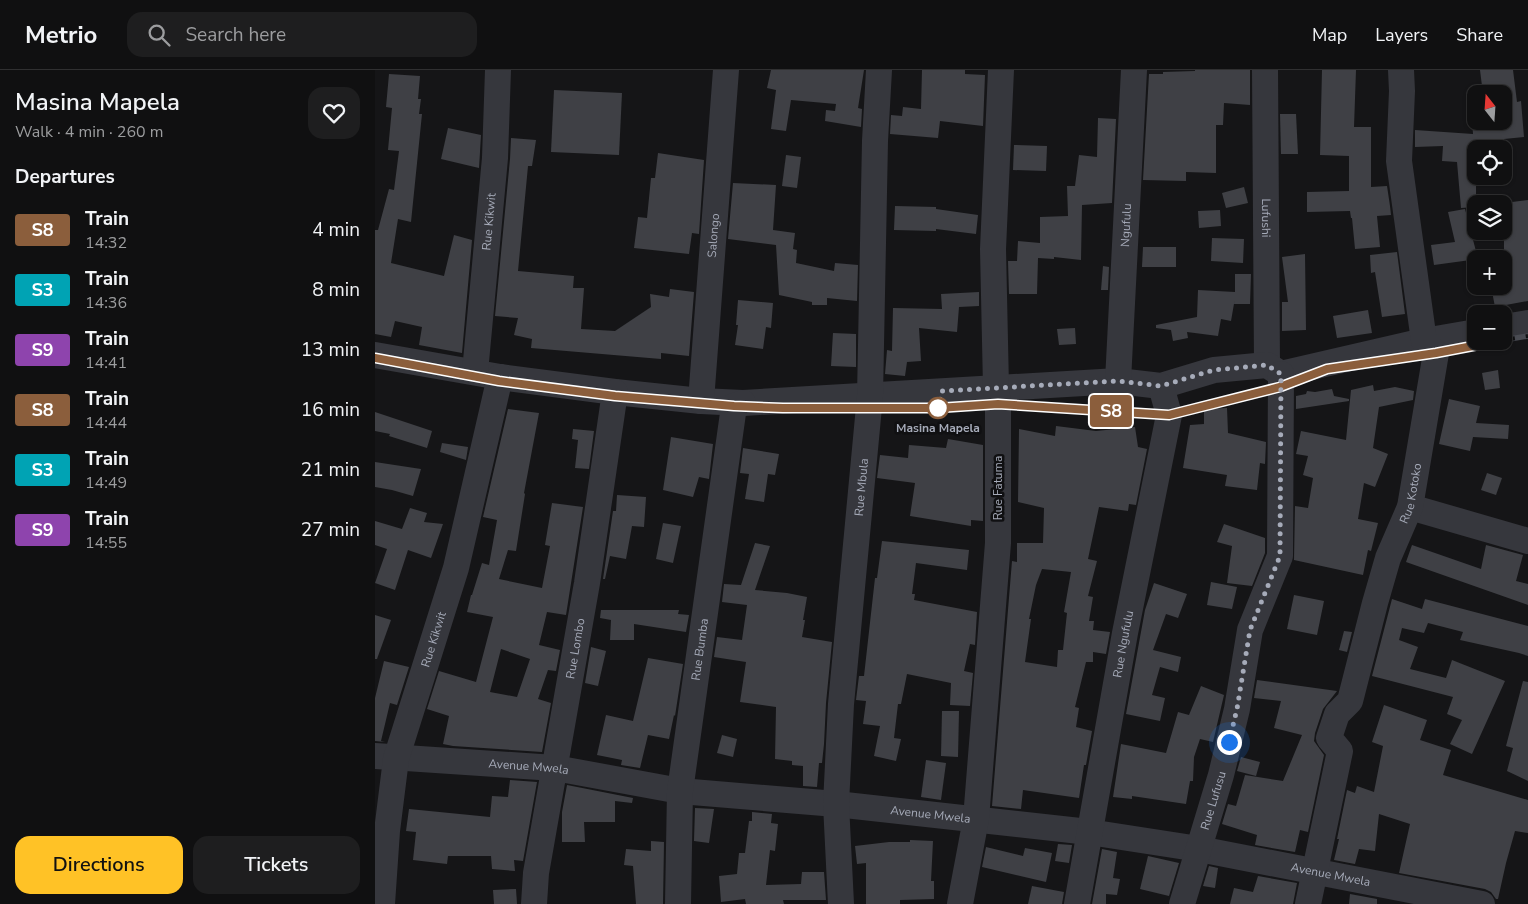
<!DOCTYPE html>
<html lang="en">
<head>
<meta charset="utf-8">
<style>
  :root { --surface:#101011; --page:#1e1e1f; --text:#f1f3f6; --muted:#9c9d9f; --line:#303031; --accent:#ffc226 }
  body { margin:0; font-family:"Nunito Sans",sans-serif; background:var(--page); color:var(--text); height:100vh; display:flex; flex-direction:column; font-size:19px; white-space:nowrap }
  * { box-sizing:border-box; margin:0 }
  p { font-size:16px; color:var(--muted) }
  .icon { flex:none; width:28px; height:28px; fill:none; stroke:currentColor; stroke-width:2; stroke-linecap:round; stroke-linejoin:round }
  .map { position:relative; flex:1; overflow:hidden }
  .drawer { display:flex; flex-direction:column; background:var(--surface); width:375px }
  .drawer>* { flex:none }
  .badge { padding:0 10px; border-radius:4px; font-size:18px; line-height:32px }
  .needle { width:32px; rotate:343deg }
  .tools { position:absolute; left:1092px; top:15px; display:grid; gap:10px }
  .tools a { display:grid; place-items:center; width:45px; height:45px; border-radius:10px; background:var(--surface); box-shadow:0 1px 4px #0004,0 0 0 1px var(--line); font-size:25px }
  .you { position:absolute; width:25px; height:25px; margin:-12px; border:4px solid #fff; border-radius:50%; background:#1a73e8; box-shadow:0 0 0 8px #1a73e833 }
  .map>.badge { position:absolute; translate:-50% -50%; box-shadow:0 0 0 2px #fff }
  h2 { padding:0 15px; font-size:19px; line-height:45px }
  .round { display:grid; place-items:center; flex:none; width:52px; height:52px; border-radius:15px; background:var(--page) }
  .overview { display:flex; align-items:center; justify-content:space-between; height:85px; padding:0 15px }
  h1 { font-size:24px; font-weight:600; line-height:38px }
  .action { display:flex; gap:10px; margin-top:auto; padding:10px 15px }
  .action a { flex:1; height:58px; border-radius:15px; background:var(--accent); color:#111; font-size:20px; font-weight:600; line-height:58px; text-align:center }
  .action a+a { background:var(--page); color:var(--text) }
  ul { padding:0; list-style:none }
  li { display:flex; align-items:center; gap:15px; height:60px; padding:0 15px }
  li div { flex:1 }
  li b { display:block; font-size:19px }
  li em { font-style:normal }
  li .badge { min-width:55px; font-weight:700; text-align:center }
  header { display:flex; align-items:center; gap:30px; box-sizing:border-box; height:70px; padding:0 25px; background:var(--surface); border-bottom:1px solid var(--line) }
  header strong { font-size:24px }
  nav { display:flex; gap:28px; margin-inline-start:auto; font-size:18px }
  .search { width:350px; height:45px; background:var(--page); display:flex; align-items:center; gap:12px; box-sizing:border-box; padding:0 18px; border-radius:15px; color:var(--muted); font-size:19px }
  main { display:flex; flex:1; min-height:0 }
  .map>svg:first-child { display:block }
</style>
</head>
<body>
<header>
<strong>Metrio</strong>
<div class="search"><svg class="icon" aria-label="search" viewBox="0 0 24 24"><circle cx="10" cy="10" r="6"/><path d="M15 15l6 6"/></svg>Search here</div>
<nav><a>Map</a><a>Layers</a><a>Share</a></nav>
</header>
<main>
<section class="drawer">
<div class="overview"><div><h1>Masina Mapela</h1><p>Walk · 4 min · 260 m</p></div><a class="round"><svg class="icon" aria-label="heart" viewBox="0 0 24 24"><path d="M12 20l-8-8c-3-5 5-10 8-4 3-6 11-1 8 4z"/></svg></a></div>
<h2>Departures</h2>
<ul>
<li><span class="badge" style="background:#8b5e3c;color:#fff">S8</span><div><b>Train</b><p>14:32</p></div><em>4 min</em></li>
<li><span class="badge" style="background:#00a3b4;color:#fff">S3</span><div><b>Train</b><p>14:36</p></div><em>8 min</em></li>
<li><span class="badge" style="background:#8e44ad;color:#fff">S9</span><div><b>Train</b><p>14:41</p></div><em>13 min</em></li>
<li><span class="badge" style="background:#8b5e3c;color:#fff">S8</span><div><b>Train</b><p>14:44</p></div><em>16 min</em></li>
<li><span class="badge" style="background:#00a3b4;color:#fff">S3</span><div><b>Train</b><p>14:49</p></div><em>21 min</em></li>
<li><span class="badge" style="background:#8e44ad;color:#fff">S9</span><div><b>Train</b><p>14:55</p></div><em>27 min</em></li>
</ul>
<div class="action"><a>Directions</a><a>Tickets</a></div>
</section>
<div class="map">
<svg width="1153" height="834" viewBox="0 0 1153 834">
  <rect width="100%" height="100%" fill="#151517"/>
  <g fill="#3f4045" fill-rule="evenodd">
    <polygon points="396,0 489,0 483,38 487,39 486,57 450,51 451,40 460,41 461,34 416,30 411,61 396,59 401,20 392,18"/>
    <polygon points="547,0 590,0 590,4 610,5 608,56 565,51 563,68 515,64 516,45 527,46 528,37 546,39"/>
    <polygon points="820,0 875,0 875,35 849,33 848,55 841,55 841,103 811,102 811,111 768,110 774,4 788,4 788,2 820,1"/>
    <polygon points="947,0 981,0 979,57 996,57 996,117 1012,116 1015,136 1016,145 1002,146 1005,177 980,179 977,148 976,148 975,141 932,142 932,122 974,121 974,86 945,85"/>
    <polygon points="1105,0 1138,0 1142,32 1146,31 1149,67 1129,69 1132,93 1129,93 1129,79 1101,79 1101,137 1086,138 1082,92 1067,91 1068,76 1040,77 1040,60 1098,64 1097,50 1129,51 1129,24 1108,24"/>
    <polygon points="14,4 45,6 43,29 46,29 44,44 47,44 36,152 23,149 16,193 69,206 79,165 97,170 87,283 44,275 47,257 20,251 16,267 0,264 0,160 3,160 14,119 19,120 24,81 13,80 17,38 11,37"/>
    <polygon points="179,20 247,23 244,85 176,82"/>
    <polygon points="905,44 921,44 923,84 906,84"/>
    <polygon points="723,48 741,49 737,133 707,135 706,190 679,187 679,189 663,188 662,224 634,224 633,191 642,191 643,171 665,173 665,147 693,146 692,116 700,116 704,85 722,87"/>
    <polygon points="73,58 106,65 104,98 66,89"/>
    <polygon points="136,68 161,70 157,96 153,96 143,201 199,206 198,218 209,218 206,259 240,261 276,237 275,224 294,227 295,219 319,222 314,286 286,283 286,289 156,278 157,269 139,265 143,248 120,246 135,89"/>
    <polygon points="639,75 672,76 671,101 638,100"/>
    <polygon points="283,83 329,90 324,164 317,163 314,184 259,178 263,147 272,148 276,108 280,108"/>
    <polygon points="411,85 426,87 422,118 407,116"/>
    <polygon points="358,113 401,115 398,160 420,163 418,179 422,180 421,193 459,201 460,193 483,195 482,231 452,228 452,235 437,235 437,232 404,225 401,175 353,169"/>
    <polygon points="869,117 873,133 851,138 847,123"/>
    <polygon points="1153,130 1153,231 1120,237 1116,216 1129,216 1129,189 1111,189 1110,183 1129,180 1129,133"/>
    <polygon points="520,136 561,137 561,139 603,145 601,164 561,159 561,161 519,160"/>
    <polygon points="1090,139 1103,189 1059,195 1056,175 1080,172 1073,142"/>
    <polygon points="845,140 846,156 824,158 823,141"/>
    <polygon points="837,168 869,169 868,193 836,191"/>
    <polygon points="768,177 801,177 801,197 767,197"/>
    <polygon points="1022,182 1030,244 1007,247 1000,202 996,203 995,185"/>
    <polygon points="930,184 931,260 907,261 907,232 913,232 907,187"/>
    <polygon points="728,196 734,197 733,220 726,220"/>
    <polygon points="860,204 876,204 875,234 859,234 860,228 856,251 846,249 843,266 812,262 813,268 798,271 796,260 781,258 781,255 822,247 823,220 860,222"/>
    <polygon points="604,222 604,236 584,237 582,262 544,258 546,291 532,292 530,306 510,304 512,280 517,281 518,238 567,239 566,224"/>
    <polygon points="363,230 398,233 396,258 391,257 388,279 360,275 363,255 361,255"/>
    <polygon points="993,240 997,263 962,268 958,246"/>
    <polygon points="700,258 701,274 684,275 682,259"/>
    <polygon points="458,263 481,264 481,297 456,296"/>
    <polygon points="1123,300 1125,318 1110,320 1107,303"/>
    <polygon points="998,315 999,321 1020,317 1039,321 1038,330 1004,337 998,378 1013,384 1000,417 989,413 983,449 1003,453 996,481 993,480 988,505 919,490 920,436 933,438 938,408 928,405 933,386 921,384 926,361 971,370 976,320"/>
    <polygon points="957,319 959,326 974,329 974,331 921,339 921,326 931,324 932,321 940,322"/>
    <polygon points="1074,329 1105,336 1101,353 1134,355 1133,369 1098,367 1095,381 1064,374"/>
    <polygon points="852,338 853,363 891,372 890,394 885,393 882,420 850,416 852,405 808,398 815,355 829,354 829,339"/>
    <path d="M133,339l31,4 -15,80 1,1 -9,57 -8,-1 -9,29 43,9 8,-42 -5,-1 7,-42 31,4 -17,108 -19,-3 -8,33 21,5 -4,21 -8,-1 -10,29 13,4 -9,49 -89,-6 -10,-2 6,-28 -22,-7 12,-38 37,11 17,-65 -26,-5 4,-17h1l10,-32 7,2 8,-45 -14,-3zM126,579l29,10 -13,38 -27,-5z"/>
    <polygon points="0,342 57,361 52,378 14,366 15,364 0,361"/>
    <path d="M681,356l40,5 39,-4 3,20 9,2 -11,56 -7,-1 -1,7 -29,-4 -11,52 9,2 -9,35 5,1 -4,24h5l-1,9 17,2 -4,22 -13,-2v10h-7l-11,45 4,1 -3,19 16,4 -6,34h-2l-5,33 -56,-8 -2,19 -29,-3 20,-245 5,1v-19h26l1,-35 -26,-6 1,-73 36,7zM667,499l29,3 -7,40 3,1 -4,37h-5l-1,17 -32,-5 6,-43h-2l7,-34z"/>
    <polygon points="198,359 219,361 214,399 200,398 203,370 197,369"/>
    <polygon points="296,367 338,374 334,409 324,407 318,427 288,420"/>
    <polygon points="573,369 608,375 608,451 596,450 596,456 535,446 540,413 502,408 505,385 533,388 534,375 571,378"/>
    <polygon points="67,373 93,377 91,390 65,382"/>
    <polygon points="368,378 404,384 400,405 393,404 389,432 370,429 374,404 365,403"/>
    <polygon points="0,392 46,399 38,426 17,420 0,417"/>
    <polygon points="1112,403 1127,408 1121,425 1106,420"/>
    <polygon points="242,425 271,427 269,457 257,456 251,489 235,486 230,509 228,509 238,441 241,441"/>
    <polygon points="35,438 52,443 49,452 68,454 56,488 33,480 20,520 0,513 12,479 0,475 0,451 27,459"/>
    <polygon points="288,453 306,456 298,493 281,489"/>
    <polygon points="849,454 890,468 890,483 877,516 852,513 857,476 842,472"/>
    <polygon points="507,471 594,480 592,500 541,493 537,524 540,524 539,530 602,542 600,575 595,574 589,601 598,603 595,636 575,635 576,613 532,604 526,634 523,634 519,668 526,669 521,691 499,686 505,656 488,654 491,631 481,630 484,606 489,606 500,508 502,508"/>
    <polygon points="380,473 395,476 380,520 412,523 432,527 428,550 430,550 427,567 457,572 451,633 449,674 447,693 444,693 442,717 428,716 428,696 417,695 417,691 400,689 401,637 365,632 371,592 339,587 342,567 367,570 372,535 347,532 349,514 366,515"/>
    <polygon points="1037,475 1106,499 1111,475 1148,485 1141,511 1153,514 1153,535 1031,492"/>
    <polygon points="836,512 862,517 857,539 832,535"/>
    <polygon points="779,513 812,524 803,548 791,544 778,580 806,587 803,602 785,597 777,625 790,628 785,651 751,644 770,540"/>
    <polygon points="919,525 949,531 942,565 912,559"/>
    <polygon points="1017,529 1047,539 1050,529 1153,556 1153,586 1144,583 1085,570 1088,562 1053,553 1049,563 1027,558 1024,570 1043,577 1035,599 1071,608 1077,590 1130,611 1097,684 1075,674 1087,650 1072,644 1078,627 997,606"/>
    <polygon points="226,540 304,540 303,544 314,545 311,562 259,554 259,570 235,570 236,550 225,548"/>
    <polygon points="0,545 16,550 2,589 0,589"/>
    <polygon points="969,561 977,562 972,582 964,580"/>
    <polygon points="216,577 231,581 223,616 210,613"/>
    <polygon points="273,588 308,594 300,646 299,645 294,669 273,665 265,698 246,695 247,690 222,685 231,645 258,651"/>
    <polygon points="9,591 34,597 22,635 15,633 6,671 10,672 0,671 0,628"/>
    <polygon points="882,610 962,621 948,639 940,663 939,671 949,685 933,762 925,760 920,782 880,775 882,765 847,754 853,734 861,736 870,705 908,711 927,665 899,658 906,631 879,628"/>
    <polygon points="1148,611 1153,612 1153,711 1132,701 1138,678 1131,676"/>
    <polygon points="826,616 849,625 838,672 825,669 819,687 818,711 815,711 811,734 757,726 757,729 738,727 746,674 791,683 803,642 814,645"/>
    <polygon points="1009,635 1052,650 1045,670 1076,680 1068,705 1153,730 1153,763 1140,761 1131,793 1123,829 1121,829 1116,822 1110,819 1024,803 1035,754 1004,744 1000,781 984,779 980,794 959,790 964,769 962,769 972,720 980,723 982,716 999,722 1008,676 997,672"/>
    <polygon points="567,641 584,641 583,687 566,686"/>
    <polygon points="347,665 362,669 358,687 342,683"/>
    <polygon points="866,687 885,692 881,706 862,701"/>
    <polygon points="551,690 571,693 566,730 546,727"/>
    <polygon points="135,710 162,712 148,791 139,790 140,801 117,799 116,786 73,786 72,794 38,790 41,762 31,761 34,739 115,747 117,726 133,727"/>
    <polygon points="192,715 258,728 257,733 240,731 240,752 209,752 210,772 187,772 187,742"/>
    <polygon points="320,738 339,739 334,773 319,771"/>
    <polygon points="377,742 397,744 396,753 403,754 400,781 395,780 391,815 426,814 427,802 449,802 451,830 408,830 409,834 371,834 370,829 346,832 344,806 362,804 364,783 370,783 374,751 377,751"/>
    <polygon points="535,770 558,771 556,811 559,811 559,829 525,830 525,834 491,834 491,793 482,794 480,776 514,772 535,772"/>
    <polygon points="276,771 289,772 288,834 261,834 258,796 249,795 251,779 276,781"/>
    <polygon points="683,774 697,775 694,793 680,791"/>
    <polygon points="611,777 648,786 650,778 677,783 671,812 607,797"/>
    <polygon points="727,779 742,782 738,808 745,809 742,825 731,824 731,834 717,834"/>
    <polygon points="773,786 804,793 794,826 765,819"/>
    <polygon points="834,796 843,798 840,818 828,816"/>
    <polygon points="883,806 922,813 918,834 855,834 859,818 878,822"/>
    <polygon points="657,816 689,822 687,834 653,834"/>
    <polygon points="141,819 142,834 119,834 118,820"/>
    <polygon points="975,824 1002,829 1002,834 974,834"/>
  </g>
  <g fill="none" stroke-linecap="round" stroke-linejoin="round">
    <g stroke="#36373d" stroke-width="26">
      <path id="s1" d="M890,0l2,295"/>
      <polyline points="1129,257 1153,253"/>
      <polyline points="0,285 125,307 240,322 326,331 368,333 743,311 786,316 839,300 892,295 906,304 1049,271 1101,262"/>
      <path id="s2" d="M100,302l20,-214 3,-88"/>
      <path id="s3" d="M743,311l16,-311"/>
      <path id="s4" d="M326,331l25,-331"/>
      <polyline points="1035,437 1153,471"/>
      <path id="s5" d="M0,686l180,12 125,23 156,13 253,28 110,17 283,55"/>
      <path id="s6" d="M7,834l5,-73 9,-72 60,-191 44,-191"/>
      <path id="s7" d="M159,834l2,-31 51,-290 28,-191"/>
      <path id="s8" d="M303,834l2,-113 54,-385 9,-3"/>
      <path id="s9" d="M466,834l-5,-100 5,-100 29,-308 5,-255 4,-71"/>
      <polyline points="585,834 601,749 623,473 623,334 621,317 618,179 626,0"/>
      <path id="s10" d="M702,834l48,-271 44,-218 -8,-29"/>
      <path id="s11" d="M807,834l39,-129 16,-66 13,-79 30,-74 1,-182"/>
      <path id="s12" d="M933,834l32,-153 -11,-13 8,-24 13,-13 25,-98 13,-45 22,-51 26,-154 -12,-12 -25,-180 3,-70 -1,-21"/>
    </g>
    <defs>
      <g id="rail">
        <polyline points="1129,270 1153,266"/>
        <polyline points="0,288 124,311 240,326 359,336 408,338 563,338 623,334 794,345 905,317 952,299 1061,283 1124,271"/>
      </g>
    </defs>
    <use href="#rail" stroke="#494b52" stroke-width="5.5"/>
    <use href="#rail" stroke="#101012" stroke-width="4" stroke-dasharray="11" stroke-linecap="butt"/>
  </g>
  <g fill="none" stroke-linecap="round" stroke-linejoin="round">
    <defs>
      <polyline id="line" points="0,288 124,311 240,326 359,336 408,338 563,338 623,334 794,345 905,317 952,299 1061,283 1124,271"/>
    </defs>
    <use href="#line" stroke="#fff" stroke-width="11"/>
    <use href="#line" stroke="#8b5e3c" stroke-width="8"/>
    <polyline stroke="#a6abb9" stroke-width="5" stroke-dasharray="0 9" points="563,338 567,321 743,311 786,316 839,300 892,295 906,304 905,486 875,560 862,639 854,672"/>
  </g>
  <circle fill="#fff" stroke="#8b5e3c" stroke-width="2.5" cx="563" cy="338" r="10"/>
  <g text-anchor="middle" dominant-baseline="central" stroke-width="5" stroke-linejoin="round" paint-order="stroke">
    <g font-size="12" fill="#a6abb9" stroke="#101012">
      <text stroke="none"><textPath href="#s1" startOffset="148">Lufushi</textPath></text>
      <text stroke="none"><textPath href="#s2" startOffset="151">Rue Kikwit</textPath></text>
      <text stroke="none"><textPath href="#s3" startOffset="156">Ngufulu</textPath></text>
      <text stroke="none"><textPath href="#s4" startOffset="166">Salongo</textPath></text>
      <text stroke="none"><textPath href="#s9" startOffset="418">Rue Mbula</textPath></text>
      <text transform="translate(623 418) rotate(-90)">Rue Fatuma</text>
      <text stroke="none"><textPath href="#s12" startOffset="434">Rue Kotoko</textPath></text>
      <text stroke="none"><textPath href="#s6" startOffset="271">Rue Kikwit</textPath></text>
      <text stroke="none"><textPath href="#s10" startOffset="264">Rue Ngufulu</textPath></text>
      <text stroke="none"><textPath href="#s7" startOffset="259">Rue Lombo</textPath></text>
      <text stroke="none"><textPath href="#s8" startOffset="256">Rue Bumba</textPath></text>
      <text stroke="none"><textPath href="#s5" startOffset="154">Avenue Mwela</textPath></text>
      <text stroke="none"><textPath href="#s11" startOffset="108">Rue Lufusu</textPath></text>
      <text stroke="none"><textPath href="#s5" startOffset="559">Avenue Mwela</textPath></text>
      <text stroke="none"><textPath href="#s5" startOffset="964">Avenue Mwela</textPath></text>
    </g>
    <g font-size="12" font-weight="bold" fill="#a6abb9" stroke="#101012">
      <text x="563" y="358">Masina Mapela</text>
    </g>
  </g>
</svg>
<div class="tools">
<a><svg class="needle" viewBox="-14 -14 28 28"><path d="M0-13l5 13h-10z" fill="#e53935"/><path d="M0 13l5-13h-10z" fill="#9c9d9f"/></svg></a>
<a><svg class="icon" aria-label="locate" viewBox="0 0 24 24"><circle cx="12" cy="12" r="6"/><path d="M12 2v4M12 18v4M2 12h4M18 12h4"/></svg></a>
<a><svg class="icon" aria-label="layers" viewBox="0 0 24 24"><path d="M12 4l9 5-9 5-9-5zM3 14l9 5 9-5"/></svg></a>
<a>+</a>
<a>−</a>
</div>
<div class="you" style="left:854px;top:672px"></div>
<b class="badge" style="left:736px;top:341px;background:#8b5e3c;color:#fff">S8</b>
</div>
</main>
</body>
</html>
